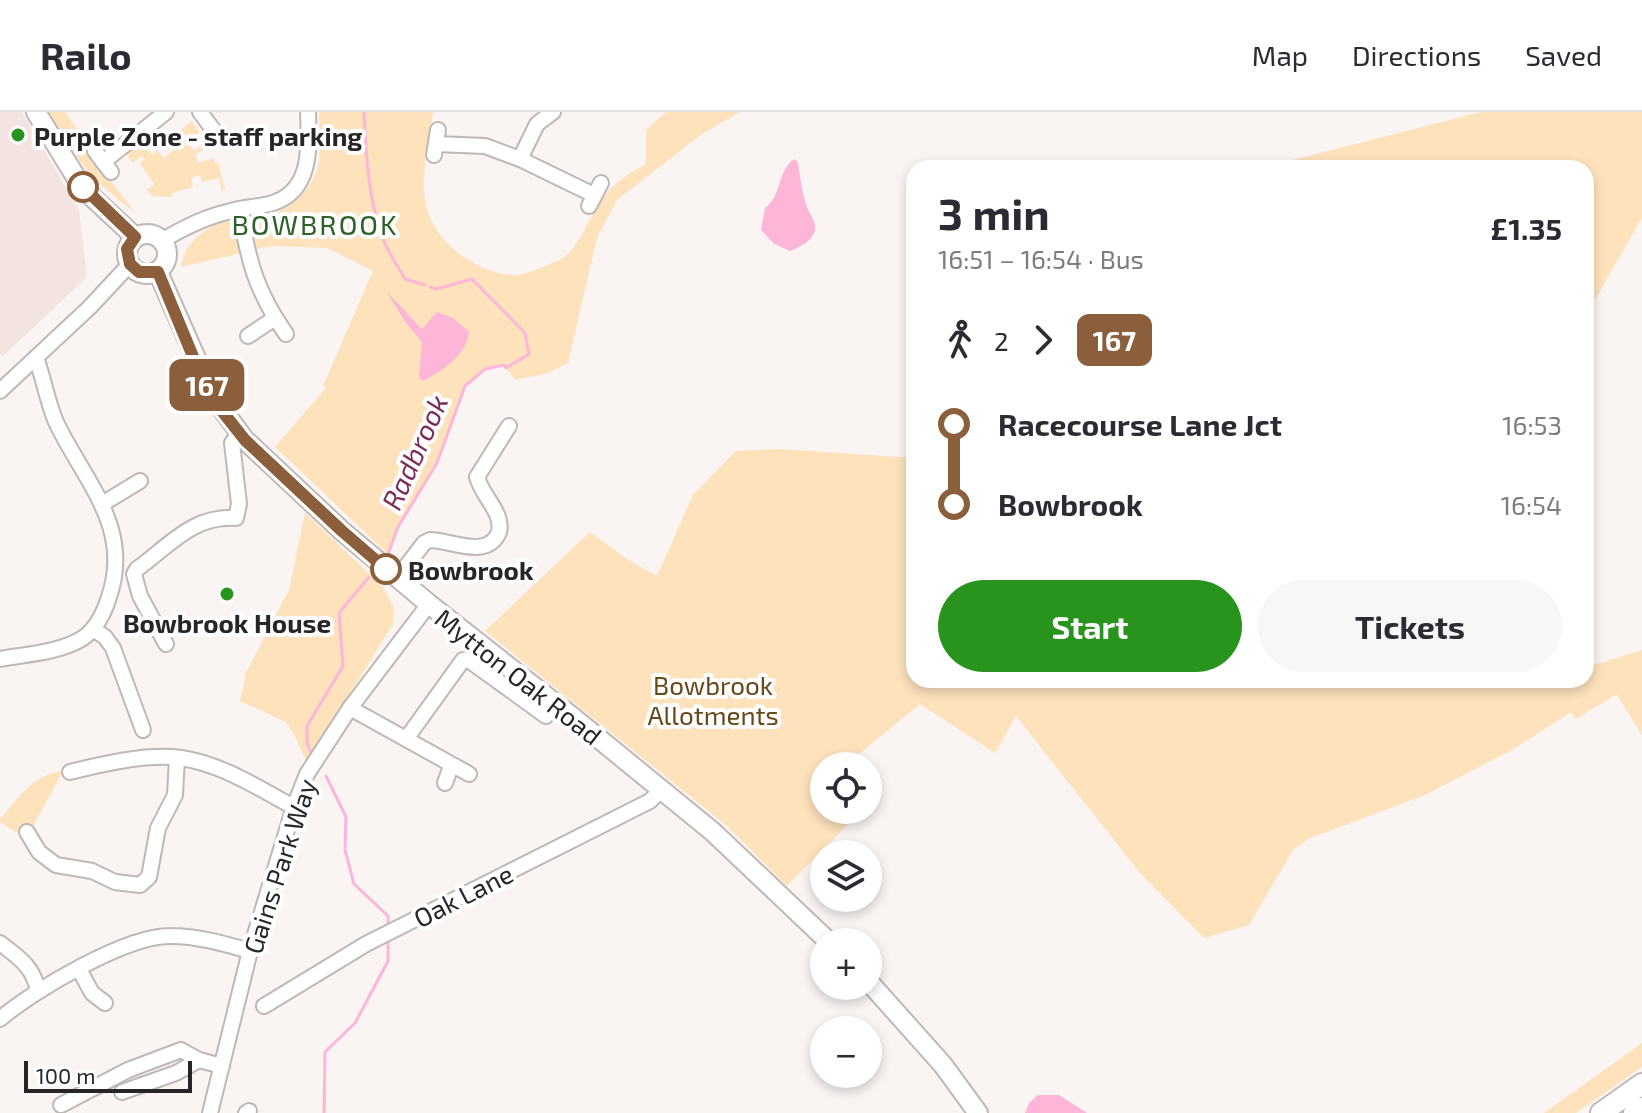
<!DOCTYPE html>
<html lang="en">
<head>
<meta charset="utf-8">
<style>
  :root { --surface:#fff; --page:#f7f7f7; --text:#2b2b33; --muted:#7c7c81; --line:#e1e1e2; --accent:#29941d }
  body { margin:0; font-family:"Exo 2",sans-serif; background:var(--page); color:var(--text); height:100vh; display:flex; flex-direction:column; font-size:30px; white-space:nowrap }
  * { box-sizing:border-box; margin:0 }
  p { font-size:26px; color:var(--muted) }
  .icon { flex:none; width:44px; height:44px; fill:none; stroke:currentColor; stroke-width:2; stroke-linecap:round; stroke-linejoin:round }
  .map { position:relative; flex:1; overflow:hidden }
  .sheet { position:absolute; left:906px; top:48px; width:688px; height:528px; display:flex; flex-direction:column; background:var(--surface); border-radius:24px; box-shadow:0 4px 12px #0003 }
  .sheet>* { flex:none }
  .badge { padding:0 16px; border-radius:12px; font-size:28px; line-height:52px }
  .fabs { position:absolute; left:810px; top:640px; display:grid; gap:16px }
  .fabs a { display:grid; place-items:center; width:72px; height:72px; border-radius:50%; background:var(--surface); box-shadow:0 4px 12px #0003; font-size:40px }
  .scale { position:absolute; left:24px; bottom:20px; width:168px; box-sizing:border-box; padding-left:8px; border:4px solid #272525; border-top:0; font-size:22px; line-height:28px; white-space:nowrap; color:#272525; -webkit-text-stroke:6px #fff; paint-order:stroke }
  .map>.badge { position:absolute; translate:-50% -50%; box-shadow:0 0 0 4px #fff }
  .legs { display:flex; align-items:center; gap:12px; height:88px; padding:0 32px; font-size:26px }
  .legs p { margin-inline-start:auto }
  .overview { display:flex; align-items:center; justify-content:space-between; height:136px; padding:0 32px }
  h1 { font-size:44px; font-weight:700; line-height:60px }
  .cta { display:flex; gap:16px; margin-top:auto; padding:16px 32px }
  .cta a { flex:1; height:92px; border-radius:48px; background:var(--accent); color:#fff; font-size:32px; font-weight:700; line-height:92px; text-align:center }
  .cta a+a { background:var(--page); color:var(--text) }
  ul { padding:0 32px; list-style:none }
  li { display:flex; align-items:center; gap:28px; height:80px; font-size:30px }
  li i { display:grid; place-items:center; width:12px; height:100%; margin:0 10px; background:currentColor }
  li i::after { content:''; width:20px; height:20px; margin:-10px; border:6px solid; border-radius:50%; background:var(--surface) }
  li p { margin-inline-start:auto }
  li:first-child i { background:linear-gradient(#0000 50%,currentColor 0) }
  li:last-child i { background:linear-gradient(currentColor 50%,#0000 0) }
  header { display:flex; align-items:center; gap:48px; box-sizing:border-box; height:112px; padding:0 40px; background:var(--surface); border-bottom:2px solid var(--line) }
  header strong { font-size:38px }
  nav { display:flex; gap:44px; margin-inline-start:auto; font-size:28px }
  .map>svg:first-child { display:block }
</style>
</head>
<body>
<header>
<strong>Railo</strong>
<nav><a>Map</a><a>Directions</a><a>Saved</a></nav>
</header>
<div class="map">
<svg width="1642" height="1001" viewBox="0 0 1642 1001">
  <rect width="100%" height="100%" fill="#faf4f3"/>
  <polygon fill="#f3e4e1" points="0,0 22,0 79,98 87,165 3,244 0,242"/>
  <g fill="#fde2bc">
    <polygon points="48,0 65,0 87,31 86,36 136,102 94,67 69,35"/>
    <path d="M319,0h114c-3,31 -15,68 -6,97 10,35 47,61 82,66 13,1 25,-4 36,-9 7,-3 16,-6 22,-11 17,-17 25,-45 40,-62 11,-13 25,-21 39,-29v-34l20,-18h74l-38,22 -85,66 -20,38 -29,125 -23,11 -30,6 -11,-15 -19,4 -20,17 -28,77 -39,64 -10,27 -113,-107 51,-59 -3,-2 50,-115 -46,-23 -53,-2 -19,3 -3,-21 6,-9c27,-6 56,-28 61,-57 2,-15 0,-34 0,-50z"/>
    <polygon points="1481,0 1642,0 1642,106 1586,203 1586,56 1261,56"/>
    <polygon points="192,9 199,20 189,32 194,39 202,33 203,38 195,42 198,51 213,46 215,51 218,50 225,78 222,79 219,66 202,70 200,63 191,66 193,75 172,81 171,85 152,84 147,78 154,72 140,51 144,47 141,44 133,51 125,40 136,31 142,31 153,43 156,40 153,33 164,46 177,35 168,24 170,21 175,26 178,24 176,22"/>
    <path d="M226,108l6,4 9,29 -60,14c3,-24 24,-39 45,-47z"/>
    <polygon points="779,337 914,346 914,568 1586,568 1586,529 1593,553 1642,538 1642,624 1617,582 1576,607 1571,600 1512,638 1425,683 1308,727 1293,738 1249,813 1204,826 1140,761 1016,604 995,641 920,592 854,646 854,654 824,654 824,698 855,698 856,704 787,774 727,714 485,519 590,420 627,447 657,464 693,383 736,339"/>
    <polygon points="305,401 383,475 394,495 393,512 307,651 294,622 286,610 240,589 246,561 289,478"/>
    <path d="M63,659l-31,57 -16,4 -16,-10v-3c19,-21 34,-46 63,-48z"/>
    <polygon points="1642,931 1642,955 1576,1001 1544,1001"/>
  </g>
  <g fill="#feb6d8">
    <path d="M794,47l4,3c2,14 4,31 9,45 2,6 7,11 8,18 2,14 -14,22 -25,26l-16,-7 -13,-14 4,-22c17,-12 12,-37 29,-49z"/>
    <path d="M386,179l36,38 15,-17 16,6 16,14c-2,23 -27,39 -46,49l-4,-4 3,-35 -16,-19z"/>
    <polygon points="1038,983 1059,983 1087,1001 1025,1001 1029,991"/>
  </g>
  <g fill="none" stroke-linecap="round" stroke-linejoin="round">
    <g stroke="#feb6d8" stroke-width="3">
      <path d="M364,0c2,42 4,89 20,129 5,13 14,26 21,38l20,6"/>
      <polyline points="388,442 398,415 437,351 465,274 485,257 504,253 506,256 529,242 525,221 472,167 436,177 430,175"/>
      <polyline points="311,641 307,631 307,614 343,554 339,501 369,465"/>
      <polyline points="326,664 346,705 345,738 354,772 388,804 388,814"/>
      <polyline points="324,1001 325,940 355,911 388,849 388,826"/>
    </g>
    <defs>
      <g id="minor">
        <polyline points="200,0 220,27"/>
        <polyline points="436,32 485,34 520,47 594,83"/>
        <polyline points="95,39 111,60"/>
        <polyline points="434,43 438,18"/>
        <polyline points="520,47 537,12 553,0"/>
        <polyline points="103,50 166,0"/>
        <polyline points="589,94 601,71"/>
        <path d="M239,97c10,52 16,81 47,125"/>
        <path d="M163,128c22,-13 42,-23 68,-29 13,-4 29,-4 42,-8 40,-13 36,-58 35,-91"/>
        <polyline points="248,224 275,206"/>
        <polyline points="0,279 90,195 130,152"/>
        <polyline points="102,392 140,369"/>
        <path d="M397,466l27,-35 6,-3c20,0 54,18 67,-4 4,-6 3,-12 1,-19 -5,-14 -17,-25 -21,-40l32,-51"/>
        <polyline points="93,517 105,525 113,536 143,618"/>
        <path d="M166,532l-26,-48 -6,-22 3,-5c32,-23 56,-54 99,-51l3,-14 -7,-61 7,-10"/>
        <path d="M0,547c27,-5 59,-6 83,-21 13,-9 21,-25 26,-41 24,-70 -25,-116 -53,-175 -9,-21 -12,-43 -20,-64"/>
        <polyline points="350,596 469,662"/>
        <polyline points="406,627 463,548 470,549 546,604"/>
        <path d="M70,660c32,-8 79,-19 111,-14 41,6 77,30 113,49"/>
        <polyline points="445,671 451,654"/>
        <polyline points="27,720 39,740 56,753 92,759 115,770 140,773 149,765 158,716 175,683 177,646"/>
        <path d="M0,831c19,15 32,22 38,47"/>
        <polyline points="79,857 92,881 105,891"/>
        <polyline points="264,894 366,832 650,689 662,677"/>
        <path d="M0,907c34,-29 127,-84 171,-83 27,0 54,8 79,15"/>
        <polyline points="122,980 176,961 199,948"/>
        <polyline points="61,993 128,958 181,938 199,948 222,954"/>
        <polyline points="210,1001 250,839 294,695 307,662 350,596 429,492"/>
        <polyline points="246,1001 249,999"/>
      </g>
      <g id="major">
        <polyline points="36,0 77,67 92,85 135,125"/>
        <circle cx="147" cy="142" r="20"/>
        <polyline points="158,160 213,285 245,328 342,419 429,492 570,603 713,720 829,830"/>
        <polyline points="868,869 943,953 978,1001"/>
      </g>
      <g id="highway">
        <polyline points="1601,1001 1642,972"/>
        <polyline points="1634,1001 1642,996"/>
      </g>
    </defs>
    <use href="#minor" stroke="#beb8b7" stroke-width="18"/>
    <use href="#major" stroke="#beb8b7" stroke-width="22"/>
    <use href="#highway" stroke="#beb8b7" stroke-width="24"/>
    <use href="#minor" stroke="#fff" stroke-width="14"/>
    <use href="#major" stroke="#fff" stroke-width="18"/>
    <use href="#highway" stroke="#fff" stroke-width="20"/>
  </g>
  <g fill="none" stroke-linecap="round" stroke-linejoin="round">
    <defs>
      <polyline id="line-1" points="83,75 135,125 127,137 130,152 139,160 158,160 194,247 218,294 245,328 342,419 386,457"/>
    </defs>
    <use href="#line-1" stroke="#fff" stroke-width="18"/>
    <use href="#line-1" stroke="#8b5e3c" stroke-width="12"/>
  </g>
  <g fill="#29941d" stroke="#fff" stroke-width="3">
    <circle cx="18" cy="23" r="8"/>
    <circle cx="227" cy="482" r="8"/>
  </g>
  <g fill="#fff" stroke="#8b5e3c" stroke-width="4">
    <circle cx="83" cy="75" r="14"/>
    <circle cx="386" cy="457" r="14"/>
  </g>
  <g text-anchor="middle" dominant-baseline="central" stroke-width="8" stroke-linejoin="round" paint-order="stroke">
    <g font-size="26" font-weight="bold" fill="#272525" stroke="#fff" text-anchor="start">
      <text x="34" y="23">Purple Zone - staff parking</text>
      <text x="227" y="510" text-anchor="middle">Bowbrook House</text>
    </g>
    <g font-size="26" font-weight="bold" fill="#272525" stroke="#fff" text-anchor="start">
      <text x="408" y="457">Bowbrook</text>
    </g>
    <g font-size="26" fill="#272525" stroke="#fff">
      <text transform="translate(519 564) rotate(38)">Mytton Oak Road</text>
      <text transform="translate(279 754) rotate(-72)">Gains Park Way</text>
      <text transform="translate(463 783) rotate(-27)">Oak Lane</text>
    </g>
    <g font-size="26" fill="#66491a" stroke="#fff">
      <text x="713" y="572">Bowbrook<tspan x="713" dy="30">Allotments</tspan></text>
    </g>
    <g font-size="28" letter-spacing="2" fill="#2f602a" stroke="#fff">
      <text x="315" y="112">BOWBROOK</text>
    </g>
    <g font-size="28" font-style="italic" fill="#7b2b57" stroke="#fff">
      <text transform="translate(414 340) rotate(-66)">Radbrook</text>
    </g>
  </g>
</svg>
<div class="fabs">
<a><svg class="icon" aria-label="locate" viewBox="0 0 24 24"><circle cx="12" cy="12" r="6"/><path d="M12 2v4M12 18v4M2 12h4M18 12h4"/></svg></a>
<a><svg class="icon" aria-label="layers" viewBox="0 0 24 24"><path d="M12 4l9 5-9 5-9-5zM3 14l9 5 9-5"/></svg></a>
<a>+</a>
<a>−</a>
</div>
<div class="scale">100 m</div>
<b class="badge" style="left:207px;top:273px;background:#8b5e3c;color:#fff">167</b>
<section class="sheet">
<div class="overview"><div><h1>3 min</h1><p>16:51 – 16:54 · Bus</p></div><b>£1.35</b></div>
<div class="legs"><svg class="icon" aria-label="walk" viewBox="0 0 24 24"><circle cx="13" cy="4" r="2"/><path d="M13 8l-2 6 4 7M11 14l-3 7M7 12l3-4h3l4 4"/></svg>2<svg class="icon" aria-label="forward" viewBox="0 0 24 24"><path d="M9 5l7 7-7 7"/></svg><b class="badge" style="background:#8b5e3c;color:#fff">167</b></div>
<ul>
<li><i style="color:#8b5e3c"></i><b>Racecourse Lane Jct</b><p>16:53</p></li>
<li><i style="color:#8b5e3c"></i><b>Bowbrook</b><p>16:54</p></li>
</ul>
<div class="cta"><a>Start</a><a>Tickets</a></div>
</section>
</div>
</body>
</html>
